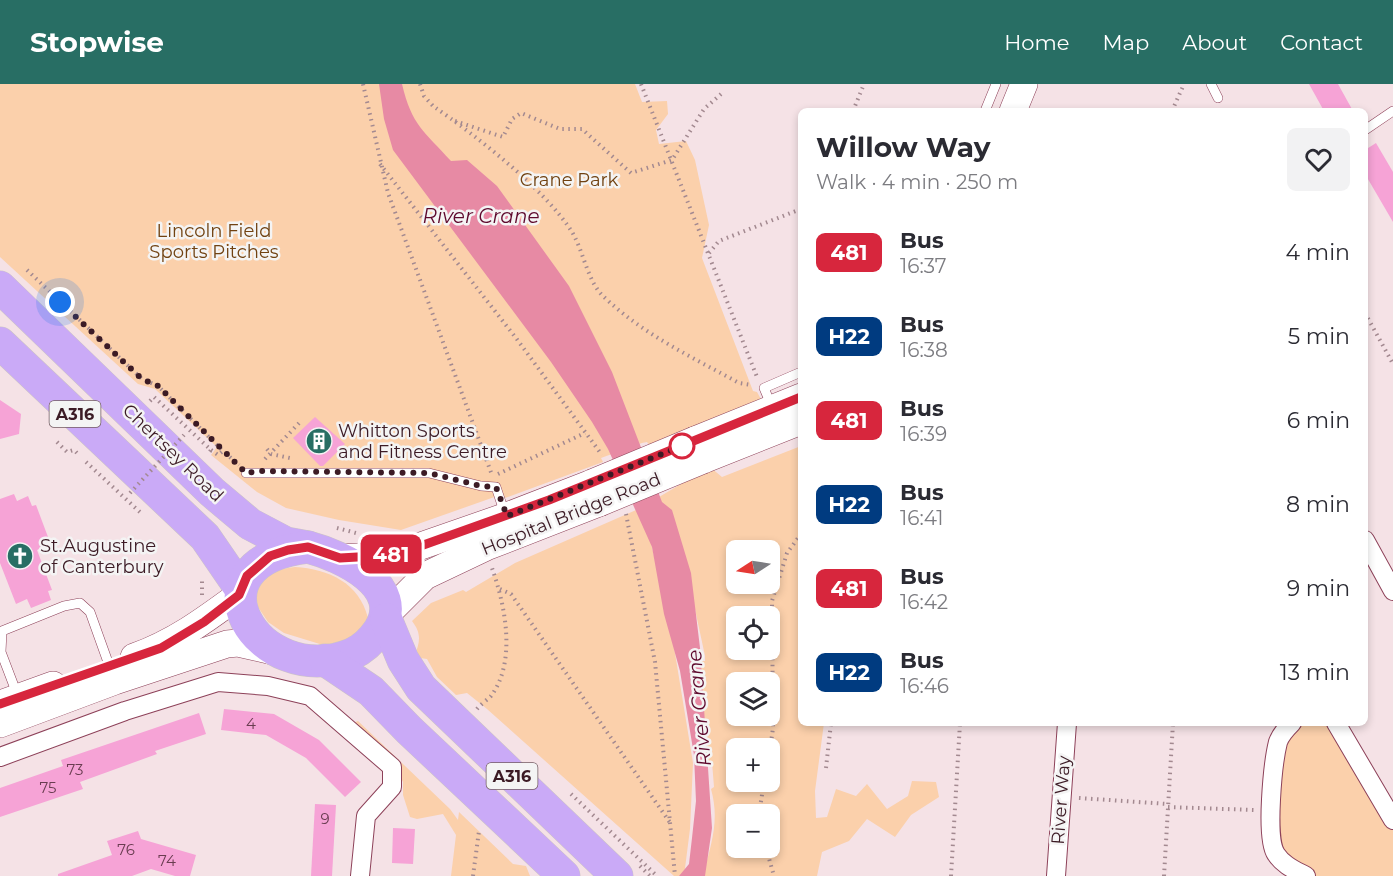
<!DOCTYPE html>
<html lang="en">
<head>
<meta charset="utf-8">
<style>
  :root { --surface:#fff; --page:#f2f2f3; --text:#2b2b33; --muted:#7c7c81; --accent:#286e64 }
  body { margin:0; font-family:Montserrat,sans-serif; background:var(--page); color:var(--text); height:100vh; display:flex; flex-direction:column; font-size:22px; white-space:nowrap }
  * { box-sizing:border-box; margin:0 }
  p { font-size:20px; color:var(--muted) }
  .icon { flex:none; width:33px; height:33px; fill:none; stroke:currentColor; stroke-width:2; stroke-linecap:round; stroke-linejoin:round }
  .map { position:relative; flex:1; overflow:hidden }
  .side { position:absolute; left:798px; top:24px; width:570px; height:618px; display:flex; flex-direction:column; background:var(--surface); border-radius:9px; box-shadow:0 3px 9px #0003 }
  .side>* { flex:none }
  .badge { padding:0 12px; border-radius:9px; font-size:21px; line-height:39px }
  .needle { width:39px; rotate:258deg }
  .tools { position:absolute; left:726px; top:456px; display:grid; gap:12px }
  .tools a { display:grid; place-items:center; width:54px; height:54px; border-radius:9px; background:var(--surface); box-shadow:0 3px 9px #0003; font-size:30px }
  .you { position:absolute; width:30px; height:30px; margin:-15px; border:4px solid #fff; border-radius:50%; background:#1a73e8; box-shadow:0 0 0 9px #1a73e833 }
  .map>.badge { position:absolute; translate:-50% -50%; box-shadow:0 0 0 3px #fff }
  .round { display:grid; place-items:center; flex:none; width:63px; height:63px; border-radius:9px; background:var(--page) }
  .overview { display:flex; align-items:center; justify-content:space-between; height:102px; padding:0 18px }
  h1 { font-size:28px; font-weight:700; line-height:45px }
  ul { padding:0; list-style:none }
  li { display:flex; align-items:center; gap:18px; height:84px; padding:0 18px }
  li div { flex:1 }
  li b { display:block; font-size:22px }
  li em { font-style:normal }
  li .badge { min-width:66px; font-weight:700; text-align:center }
  header { display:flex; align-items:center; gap:36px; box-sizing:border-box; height:84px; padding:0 30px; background:var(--accent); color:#fff }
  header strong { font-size:28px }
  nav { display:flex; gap:33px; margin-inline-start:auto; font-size:21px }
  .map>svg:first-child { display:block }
</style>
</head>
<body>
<header>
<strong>Stopwise</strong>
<nav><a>Home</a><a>Map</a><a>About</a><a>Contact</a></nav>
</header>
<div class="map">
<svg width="1393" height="792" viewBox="0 0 1393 792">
  <rect width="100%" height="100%" fill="#f5e2e6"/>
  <g fill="#fbd0ab" fill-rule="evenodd">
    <polygon points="0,0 635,0 642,18 667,17 668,30 656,46 659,60 686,57 695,76 709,141 702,174 753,307 757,308 762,317 650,362 647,358 642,359 601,374 603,378 505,414 503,410 401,446 339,436 286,424 257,408 211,371 217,363 155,305 138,300 0,173"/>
    <path d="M801,362v277h23l-9,68 1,27 11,-1 9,-28 20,7 11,-12 20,25 21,-13 4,-15 24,1 3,15 -28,18 -16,22 -28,-18 -18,22 -27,11 -5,24h-114c8,-32 17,-55 8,-87l3,-2 -2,-25 -5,3 -18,-104h16v-5l-22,-103 -24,-56 51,-30 12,10zM736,466h34v34h-34zM736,532h34v34h-34zM736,598h34v34h-34zM736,664h34v34h-34zM736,730h34v34h-34z"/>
    <path d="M643,423l30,134 20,122 -3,66 -6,47h-10l-187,-167 -20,-16 -11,2 -19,-18 -10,-18 -13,-2c6,-15 8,-23 -2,-36l19,-18 32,-13 3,2 49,-29z"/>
    <path d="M295,483c34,2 64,16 73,51l-15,23 -30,4 -39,-12 -16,-11 -10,-15 -3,-15c10,-17 21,-23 40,-25z"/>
    <polygon points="358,637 450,725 458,736 459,728 513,780 526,782 530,792 451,792 456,751 443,730 417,735 410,733 403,711 403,698 396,686 350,640"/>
    <polygon points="1292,639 1336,639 1393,736 1393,792 1306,792 1288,783 1270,726"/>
  </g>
  <path fill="#e78aa4" d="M379,0h23c10,42 22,47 49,77l16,-1 30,26 72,100 43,86 50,130 10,8 19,63 9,75 12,180 -7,48h-26l10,-12 3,-26 4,-37 -2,-46 -14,-84 -16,-57 -12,-67 -44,-98 -16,-27 -41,-60 -158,-212 -9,-31z"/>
  <g fill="#f6a3d6">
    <polygon points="1309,0 1338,0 1353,27 1324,27"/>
    <polygon points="1376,59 1393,88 1393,138 1365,90 1365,66"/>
    <polygon points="0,316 21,330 19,350 0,355"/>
    <polygon points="315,333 345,360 323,382 320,382 293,354"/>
    <polygon points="14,410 17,417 28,412 32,422 36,421 51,461 37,466 52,506 48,507 51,516 31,524 27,515 16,520 0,479 0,415"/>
    <polygon points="224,625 274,630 319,656 361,698 345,713 306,674 266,651 221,646"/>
    <polygon points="199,629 206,650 155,667 157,670 80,698 83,705 0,733 0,704 63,682 61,676"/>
    <polygon points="315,720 336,721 332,792 311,792"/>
    <polygon points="393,744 415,745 413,780 392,779"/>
    <polygon points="138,747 141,755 196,771 190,792 175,792 151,785 132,792 58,792 58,790 112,771 107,757"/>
  </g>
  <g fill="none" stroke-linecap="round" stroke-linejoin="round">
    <defs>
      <g id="service">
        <polyline points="1211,0 1218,14"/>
        <polyline points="985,27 996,0"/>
        <polyline points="1365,46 1393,27"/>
        <polyline points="772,323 764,304 801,288"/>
        <polyline points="246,389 429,389 481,402 496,403 505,430"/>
        <polyline points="17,610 1,568 2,547 64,522 80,519 90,528 109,581"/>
      </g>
      <g id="minor">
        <polyline points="1365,456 1393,507"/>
        <path d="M1292,639c-6,6 -11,11 -14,19 -5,20 -13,96 -2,112 7,11 19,16 30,22"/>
        <polyline points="1336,639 1393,736"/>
        <polyline points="0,673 125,627 218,598 268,602 310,612 392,683 392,703 366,732 360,792"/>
        <polyline points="1056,792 1067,639"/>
      </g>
      <g id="secondary">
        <polyline points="1013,27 1024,0"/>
        <polyline points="695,356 801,313"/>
        <polyline points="703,376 801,337"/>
        <polyline points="340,474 375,472 415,464 507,432 592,399"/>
        <polyline points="387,530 425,492 486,463 599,419"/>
        <path d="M134,573c40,-14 71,-37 105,-62"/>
        <polyline points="0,620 53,601"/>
        <polyline points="0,640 115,597 227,560 238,559 273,567"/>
      </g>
      <g id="trunk">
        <polyline points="0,203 212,408 250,440 286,459 308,463"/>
        <polyline points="0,259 205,453 240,504"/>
        <path d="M308,463c34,9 99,39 71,83 -6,9 -16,19 -27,24 -95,38 -172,-92 -44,-107z"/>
        <polyline points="386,535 403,576 421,604 617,792"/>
        <polyline points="325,576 371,607 409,646 564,792"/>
      </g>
    </defs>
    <use href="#service" stroke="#8d4159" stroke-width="10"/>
    <use href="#minor" stroke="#8d4159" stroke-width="20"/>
    <use href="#secondary" stroke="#8d4159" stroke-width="28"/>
    <use href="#trunk" stroke="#ccc4c6" stroke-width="33"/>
    <g stroke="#a38990" stroke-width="4" stroke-dasharray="1.5 4.5" stroke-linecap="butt">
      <polyline points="363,0 388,109 492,391"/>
      <path d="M420,0l4,12 9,10c42,29 112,83 139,126 12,20 15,49 32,65 40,38 88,60 135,86l13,2"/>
      <polyline points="641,0 757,293"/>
      <polyline points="853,27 864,0"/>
      <polyline points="1172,27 1184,0"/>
      <polyline points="455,37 503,53 512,35 521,29 560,45 582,45 631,89 672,76 704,25 721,10"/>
      <polyline points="380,80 516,254 602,371"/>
      <polyline points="709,169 719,157 801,125"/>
      <polyline points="27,186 142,295 158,302 223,367"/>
      <polyline points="1365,229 1393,280"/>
      <polyline points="150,317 154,313 211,366 208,370"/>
      <polyline points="57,358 67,368 74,366 77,369"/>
      <polyline points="267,365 271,370 290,374"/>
      <polyline points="211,366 218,371 223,367 239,381"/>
      <polyline points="265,375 300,338"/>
      <polyline points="86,378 142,430"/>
      <polyline points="498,390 585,349"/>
      <polyline points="626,430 655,578 675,792"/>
      <polyline points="337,444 356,449"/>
      <polyline points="500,505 511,510 671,740"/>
      <polyline points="202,511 202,495"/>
      <path d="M477,625c4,-5 10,-9 14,-13 26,-35 14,-91 1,-128"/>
      <polyline points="770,666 773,644 772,517 787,469 801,450"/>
      <polyline points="826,684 831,639"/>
      <polyline points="571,710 657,792"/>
      <polyline points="1079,714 1168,720"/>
      <polyline points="1168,723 1254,726"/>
      <polyline points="759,730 764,698"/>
      <polyline points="766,764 774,792"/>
      <polyline points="640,782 650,792"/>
      <polyline points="473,792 479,747"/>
      <polyline points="951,792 960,639"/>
      <polyline points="1164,792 1173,639"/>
    </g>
    <use href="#service" stroke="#fff" stroke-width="9"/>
    <use href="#minor" stroke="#fff" stroke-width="18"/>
    <use href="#secondary" stroke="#fff" stroke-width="27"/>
    <use href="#trunk" stroke="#caaaf7" stroke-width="32"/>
    <defs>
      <g id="secondary-bridge">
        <polyline points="592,399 695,356"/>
        <polyline points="599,419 703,376"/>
      </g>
    </defs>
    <use href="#secondary-bridge" stroke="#8d4159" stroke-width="28" stroke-linecap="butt"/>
    <polyline stroke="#a38990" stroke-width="4" stroke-dasharray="1.5 4.5" stroke-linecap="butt" points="130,409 184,351"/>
    <use href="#secondary-bridge" stroke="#fff" stroke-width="27"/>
  </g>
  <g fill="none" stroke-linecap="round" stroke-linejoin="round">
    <defs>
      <polyline id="line" points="0,620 161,564 204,538 239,511 247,492 270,472 288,466 308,463 340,474 375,472 415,464 549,416 801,313"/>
    </defs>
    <use href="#line" stroke="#fff" stroke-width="14"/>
    <use href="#line" stroke="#d7263d" stroke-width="9"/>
    <polyline stroke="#3c1b25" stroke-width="6" stroke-dasharray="0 10.8" points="60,218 142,295 158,302 246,389 260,387 429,389 481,402 496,403 507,432 682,362"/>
  </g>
  <defs>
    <symbol id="building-disc" viewBox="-11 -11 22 22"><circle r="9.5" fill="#286e64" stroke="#f4f4f4"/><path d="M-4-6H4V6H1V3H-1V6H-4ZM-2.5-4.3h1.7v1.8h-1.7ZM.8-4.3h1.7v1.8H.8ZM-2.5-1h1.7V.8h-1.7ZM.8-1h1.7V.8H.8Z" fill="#fff"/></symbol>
    <symbol id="church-disc" viewBox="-11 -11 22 22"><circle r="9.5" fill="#286e64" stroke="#f4f4f4"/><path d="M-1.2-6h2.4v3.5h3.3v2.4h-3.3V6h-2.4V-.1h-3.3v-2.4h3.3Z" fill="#fff"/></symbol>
  </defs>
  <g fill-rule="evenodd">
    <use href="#building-disc" x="304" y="342" width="30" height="30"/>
    <use href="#church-disc" x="5" y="457" width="30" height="30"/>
  </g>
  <circle fill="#fff" stroke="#d7263d" stroke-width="3" cx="682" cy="362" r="12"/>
  <g text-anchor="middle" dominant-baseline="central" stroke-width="5" stroke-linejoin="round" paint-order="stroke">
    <g font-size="15" fill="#6a3d51">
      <text x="251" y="639">4</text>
      <text x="75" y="685">73</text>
      <text x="48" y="703">75</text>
      <text x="325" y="734">9</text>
      <text x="126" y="765">76</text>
      <text x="167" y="776">74</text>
    </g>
    <g fill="#f4f4f4" stroke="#735c63" stroke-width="1.5">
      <rect x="49.5" y="317" width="51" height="26" rx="4.5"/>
      <rect x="486.5" y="679" width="51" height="26" rx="4.5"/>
    </g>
    <g font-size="16" font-weight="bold" fill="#3c1b25">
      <text x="75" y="330">A316</text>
      <text x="512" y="692">A316</text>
    </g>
    <g font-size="18" fill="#714211" stroke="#f4f4f4">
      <text x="569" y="96">Crane Park</text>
      <text x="214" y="147">Lincoln Field<tspan x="214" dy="21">Sports Pitches</tspan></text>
    </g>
    <g font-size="18" fill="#3c1b25" stroke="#f4f4f4" text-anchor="start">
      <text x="338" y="347">Whitton Sports<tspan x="338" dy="21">and Fitness Centre</tspan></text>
      <text x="40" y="462">St.Augustine<tspan x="40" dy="21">of Canterbury</tspan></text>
    </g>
    <g font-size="18" fill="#3c1b25" stroke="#f4f4f4">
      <text transform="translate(173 369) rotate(44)">Chertsey Road</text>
      <text transform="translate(571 430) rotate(-22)">Hospital Bridge Road</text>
      <text transform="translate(1061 716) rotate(-86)">River Way</text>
    </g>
    <g font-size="20" font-style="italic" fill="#5e092d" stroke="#f4f4f4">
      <text x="481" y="132">River Crane</text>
      <text transform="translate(699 624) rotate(-95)">River Crane</text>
    </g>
  </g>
</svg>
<div class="tools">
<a><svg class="needle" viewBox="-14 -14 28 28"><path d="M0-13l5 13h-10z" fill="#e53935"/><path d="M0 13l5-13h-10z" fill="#7c7c81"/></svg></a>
<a><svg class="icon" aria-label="locate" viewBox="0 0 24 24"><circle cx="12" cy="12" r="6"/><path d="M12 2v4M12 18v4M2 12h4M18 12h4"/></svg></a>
<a><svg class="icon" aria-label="layers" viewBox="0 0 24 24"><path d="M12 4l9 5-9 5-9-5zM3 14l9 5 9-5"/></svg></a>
<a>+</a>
<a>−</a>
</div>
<div class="you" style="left:60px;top:218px"></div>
<b class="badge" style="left:391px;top:470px;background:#d7263d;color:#fff">481</b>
<section class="side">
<div class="overview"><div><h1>Willow Way</h1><p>Walk · 4 min · 250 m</p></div><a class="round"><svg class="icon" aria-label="heart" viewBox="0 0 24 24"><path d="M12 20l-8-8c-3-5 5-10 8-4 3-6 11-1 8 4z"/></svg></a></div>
<ul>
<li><span class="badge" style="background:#d7263d;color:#fff">481</span><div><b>Bus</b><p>16:37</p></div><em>4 min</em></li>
<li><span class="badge" style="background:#003b80;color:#fff">H22</span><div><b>Bus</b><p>16:38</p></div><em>5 min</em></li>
<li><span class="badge" style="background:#d7263d;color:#fff">481</span><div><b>Bus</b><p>16:39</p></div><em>6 min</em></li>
<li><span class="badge" style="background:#003b80;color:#fff">H22</span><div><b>Bus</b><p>16:41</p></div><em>8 min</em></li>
<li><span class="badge" style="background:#d7263d;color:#fff">481</span><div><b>Bus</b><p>16:42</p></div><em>9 min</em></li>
<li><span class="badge" style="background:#003b80;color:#fff">H22</span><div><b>Bus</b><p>16:46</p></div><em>13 min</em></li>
</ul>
</section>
</div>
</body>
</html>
